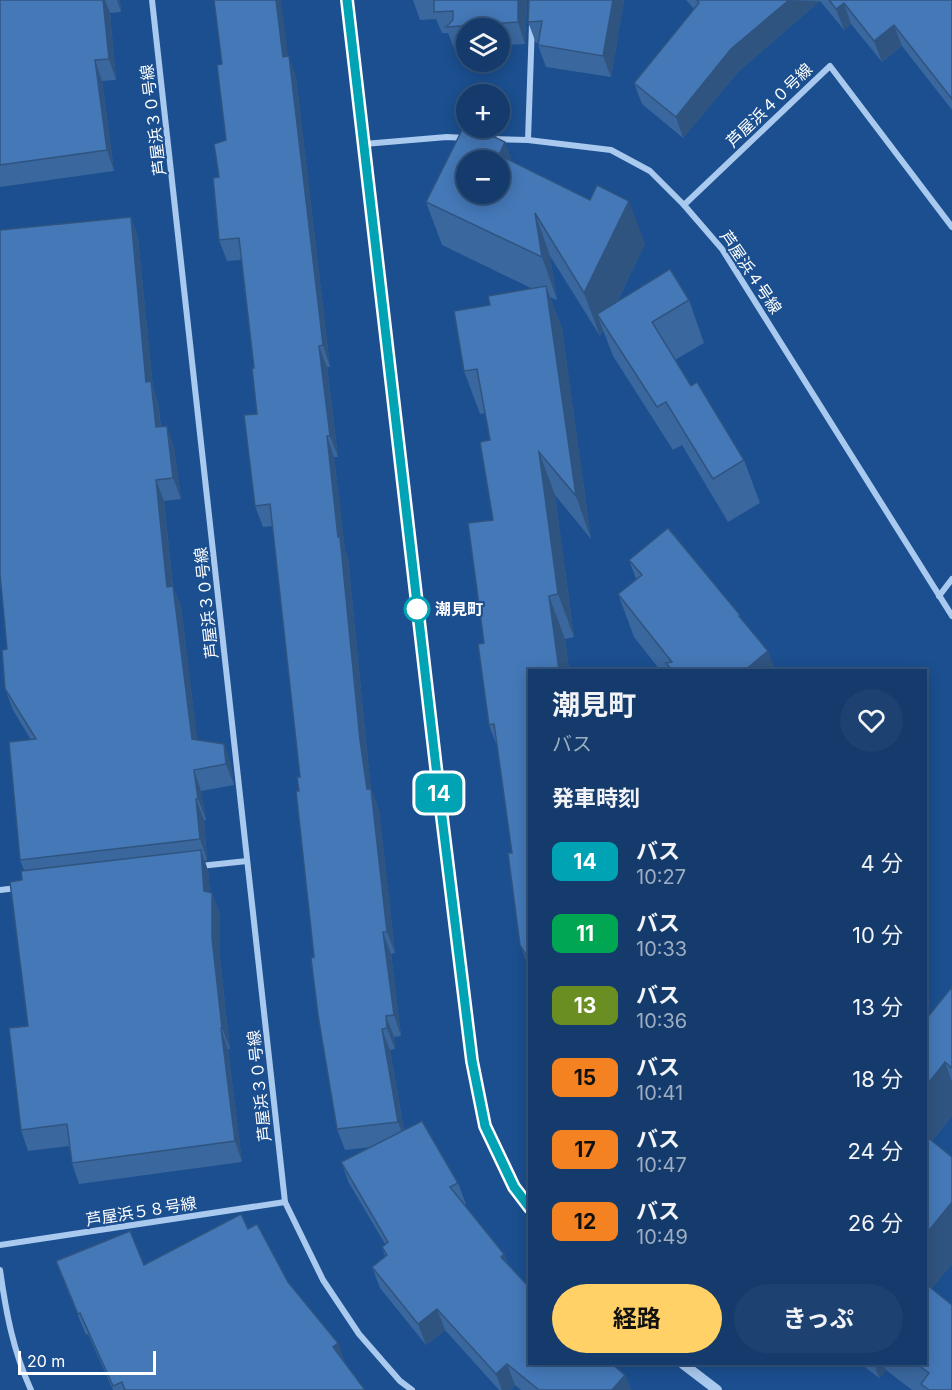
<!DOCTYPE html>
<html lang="ja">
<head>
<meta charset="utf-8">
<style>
  :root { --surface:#143b6b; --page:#1d4271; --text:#f1f3f6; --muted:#9dadc1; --line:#33557e; --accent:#ffd166 }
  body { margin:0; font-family:Inter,"Noto Sans JP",sans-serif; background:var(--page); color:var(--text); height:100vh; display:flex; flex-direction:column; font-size:22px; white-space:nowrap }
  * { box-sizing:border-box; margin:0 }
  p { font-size:20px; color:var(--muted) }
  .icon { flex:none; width:33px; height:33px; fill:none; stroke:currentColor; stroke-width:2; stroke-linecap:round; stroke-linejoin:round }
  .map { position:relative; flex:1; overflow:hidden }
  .details { position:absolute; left:528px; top:669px; width:399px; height:696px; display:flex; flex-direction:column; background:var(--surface); border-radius:0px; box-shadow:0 3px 15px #0003,0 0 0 2px var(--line) }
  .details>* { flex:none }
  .badge { padding:0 12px; border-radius:9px; font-size:21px; line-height:39px }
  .tools { position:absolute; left:456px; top:18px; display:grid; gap:12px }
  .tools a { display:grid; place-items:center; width:54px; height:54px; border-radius:50%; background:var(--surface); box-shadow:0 3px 15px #0003,0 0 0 2px var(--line); font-size:30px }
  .scale { position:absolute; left:18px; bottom:15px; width:138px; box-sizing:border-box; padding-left:6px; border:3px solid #fff; border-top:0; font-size:16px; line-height:21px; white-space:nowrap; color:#fff; -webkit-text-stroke:4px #1b4f8f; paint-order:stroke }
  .map>.badge { position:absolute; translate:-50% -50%; box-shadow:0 0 0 3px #fff }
  h2 { padding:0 24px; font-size:22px; line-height:54px }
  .round { display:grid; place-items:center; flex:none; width:63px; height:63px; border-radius:32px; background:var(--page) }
  .overview { display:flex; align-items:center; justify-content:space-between; height:102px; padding:0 24px }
  h1 { font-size:28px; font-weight:700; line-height:45px }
  .action { display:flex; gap:12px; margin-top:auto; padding:12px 24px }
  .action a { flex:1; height:69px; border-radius:36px; background:var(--accent); color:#111; font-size:24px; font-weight:700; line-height:69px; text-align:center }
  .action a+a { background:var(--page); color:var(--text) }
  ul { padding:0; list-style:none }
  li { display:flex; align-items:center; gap:18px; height:72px; padding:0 24px }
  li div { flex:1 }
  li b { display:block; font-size:22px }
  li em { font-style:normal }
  li .badge { min-width:66px; font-weight:700; text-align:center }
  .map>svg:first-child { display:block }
</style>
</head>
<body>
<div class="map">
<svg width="952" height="1390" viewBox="0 0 952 1390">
  <rect width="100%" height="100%" fill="#1b4f8f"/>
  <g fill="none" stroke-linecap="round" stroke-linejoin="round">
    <g stroke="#a9c9ee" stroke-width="6">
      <polyline points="152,0 285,1202 323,1280 359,1334 400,1381 412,1390"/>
      <polyline points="491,139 528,140 611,150 650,171 684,205 722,249 952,616"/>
      <polyline points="528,140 532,24"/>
      <polyline points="364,144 447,137 466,138"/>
      <polyline points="684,205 830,66 952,227"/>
      <polyline points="939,596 952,579"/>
      <polyline points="200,866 247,861"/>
      <polyline points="0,890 17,888"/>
      <polyline points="0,1245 285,1202"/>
      <path d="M0,1270c6,42 13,81 31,120"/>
    </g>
    <g stroke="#a9c9ee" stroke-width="10">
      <polyline points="347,0 439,793 472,1061 485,1126 514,1187 530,1208"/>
      <polyline points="683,1364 717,1390"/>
    </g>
  </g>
  <g fill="#3a679d">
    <polygon points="0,0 120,0 121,12 110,13 116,80 102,81 114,171 0,187"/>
    <polygon points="413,0 527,0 525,44 500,45 500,28 466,28 466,47 454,48 448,33 442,33 436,19 420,20"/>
    <polygon points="529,0 624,0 611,77 546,67 538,45 539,43 536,43 528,22"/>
    <polygon points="686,0 952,0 952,110 902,46 882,62 851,24 844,30 820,1 739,71 683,138 642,104 634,83 694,9"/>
    <polygon points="288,56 296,77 330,367 327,367 338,457 334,457 345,551 348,558 368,761 371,789 379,810 395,953 391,954 401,1036 394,1037 395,1049 390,1050 404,1130 458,1183 466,1204 464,1205 504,1254 508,1264 530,1364 625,1375 631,1390 521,1390 515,1385 510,1390 499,1390 445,1330 426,1345 380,1288 372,1267 385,1256 382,1247 385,1244 349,1183 341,1162 371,1147 345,1150 337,1129 314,957 299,791 300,777 273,526 263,527 255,506 257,414 254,368 241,260 227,261 219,240 219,177 226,140 222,64"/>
    <polygon points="512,162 645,244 617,302 689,300 704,343 675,360 691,386 744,460 760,503 728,522 682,445 673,450 613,356 603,330 600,336 550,256 557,300 550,297 562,329 591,539 555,495 574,637 565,639 569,670 530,670 530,970 520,945 512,853 498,749 489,725 484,643 493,520 490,440 485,413 480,414 464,371 490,305 533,289 442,245 426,202"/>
    <polygon points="131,217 138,238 153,387 158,403 161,426 174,447 181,499 164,501 173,586 181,607 197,740 224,744 231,765 234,785 201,791 206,820 204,820 207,860 205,861 208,871 210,893 212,893 220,914 220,959 230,1049 228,1049 242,1162 79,1184 72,1163 69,1146 28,1151 21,1130 28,1026 22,880 24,870 20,860 31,740 13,710 5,689 7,649"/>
    <polygon points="629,560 742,619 775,670 660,670 634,637 618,594 636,579"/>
    <polygon points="952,987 952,1116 932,1141 952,1157 952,1264 932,1288 952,1390 912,1390 886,1370 879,1378 861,1364 926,1364 926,1019"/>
    <polygon points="248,1229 288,1282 338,1343 345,1364 365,1390 113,1390 88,1334 86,1335 64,1282 56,1261 144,1265"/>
  </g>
  <g fill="#305480">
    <polygon points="103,0 105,0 110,13 116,80 109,59"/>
    <polygon points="117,0 120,0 121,12"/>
    <polygon points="276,0 281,0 291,78 283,57"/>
    <polygon points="518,0 527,0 525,44 518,22"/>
    <polygon points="613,0 624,0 611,77 603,56"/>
    <polygon points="789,0 820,1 739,71 683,138 676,117 731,49"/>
    <polygon points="844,3 851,24 844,30 836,9"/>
    <polygon points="894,25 902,46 882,62 874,41"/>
    <polygon points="289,56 296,77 330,367 323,345"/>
    <polygon points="95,60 102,81 114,171 107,150"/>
    <polygon points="505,142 521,185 499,155"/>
    <polygon points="629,201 645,244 605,326 597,314 603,330 600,336 584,293"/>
    <polygon points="535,213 550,256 557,300 542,257"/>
    <polygon points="131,217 138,238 153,387 158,403 163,448 156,427 146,382"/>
    <polygon points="546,286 562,329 591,539 576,496"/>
    <polygon points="319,346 327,367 338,457 330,436"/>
    <polygon points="167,426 174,447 181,499 173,478"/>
    <polygon points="327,436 334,457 345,551 348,558 368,761 371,789 379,810 395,953 387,932 360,740"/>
    <polygon points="539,452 555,495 574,637 558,594"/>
    <polygon points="156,480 164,501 175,608 167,587"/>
    <polygon points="173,586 181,607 200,760 192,739"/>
    <polygon points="549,596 565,639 569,670 559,670"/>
    <polygon points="768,651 775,670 745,670"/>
    <polygon points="224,744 231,765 234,785 226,764"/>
    <polygon points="194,770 201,791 206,820 198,799"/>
    <polygon points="196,799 204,820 207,860 200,839"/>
    <polygon points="201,850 208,871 212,912 204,891"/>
    <polygon points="212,893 220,914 220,959 230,1049 222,1028 212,938"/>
    <polygon points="383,932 391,954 401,1036 394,1015"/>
    <polygon points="386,1016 394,1037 395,1049 387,1028"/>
    <polygon points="221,1028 228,1049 242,1162 235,1141"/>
    <polygon points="382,1029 390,1050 406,1143 398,1122"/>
    <polygon points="945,1062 952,1082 952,1116 926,1148 926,1086"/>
    <polygon points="952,1202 952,1264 926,1296 926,1234"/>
    <polygon points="504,1254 512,1275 501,1257"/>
    <polygon points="437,1309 445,1330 426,1345 418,1324"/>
    <polygon points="338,1343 345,1364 333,1347"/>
    <polygon points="507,1364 515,1385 510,1390 502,1390 496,1374"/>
    <polygon points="874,1364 883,1364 886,1370 879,1378"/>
    <polygon points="625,1375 631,1390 612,1390"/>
  </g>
  <g fill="#4478b7" stroke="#305480" stroke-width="1.5" fill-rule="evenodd">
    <polygon points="0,0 103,0 109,59 95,60 107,150 0,165"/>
    <polygon points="214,0 276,0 283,57 289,56 323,345 319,346 330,436 327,436 338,537 340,537 360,740 367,789 371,789 387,932 383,932 394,1015 386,1016 387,1028 382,1029 398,1122 337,1129 318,1015 311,958 314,957 296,791 299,791 297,777 300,777 270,504 255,506 244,415 257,414 252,368 254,368 239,238 219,240 213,178 219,177 214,144 226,140 217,65 222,64"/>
    <polygon points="434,0 518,0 518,22 446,27 453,20 453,11 434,12"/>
    <polygon points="529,0 613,0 603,56 538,45 542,21 528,22"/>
    <polygon points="697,0 789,0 731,49 676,117 634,83 699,3"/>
    <polygon points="829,0 952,0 952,99 894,25 874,41 844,3 836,9"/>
    <path d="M466,122v6h10l29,14 -6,13 91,45 7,-15 32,16 -45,92 -49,-80 7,44 -116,-55zM466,160h34v34h-34z"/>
    <polygon points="131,217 146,382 151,381 156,427 167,426 173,478 156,480 167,587 173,586 192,739 224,744 226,764 194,770 198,799 196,799 200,839 20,860 9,742 36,739 5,689 2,650 7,649 0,575 0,230"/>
    <polygon points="670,269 689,300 652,322 691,386 697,382 744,460 713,479 666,402 657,407 597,314"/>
    <polygon points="546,286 576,496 539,452 558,594 549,596 559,670 530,670 530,962 520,945 508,853 512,853 494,724 489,725 478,644 484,643 468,523 493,520 480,442 490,440 477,369 464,371 454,311 490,305 488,296"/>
    <polygon points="668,528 740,615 739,616 768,651 745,670 672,670 666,663 672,662 618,594 642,575 629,560"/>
    <polygon points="201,850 204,891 212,893 212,938 222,1028 221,1028 235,1141 72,1163 67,1124 21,1130 9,1028 28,1026 10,882 22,880 21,871"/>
    <polygon points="952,987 952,1068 945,1062 926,1086 926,1019"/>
    <polygon points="422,1121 458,1183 450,1187 504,1254 501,1257 530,1288 530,1364 612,1364 625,1375 612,1390 539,1390 507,1364 496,1374 437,1309 418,1324 372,1267 387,1255 382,1247 388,1242 341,1162"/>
    <polygon points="926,1136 952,1157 952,1202 926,1234"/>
    <polygon points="241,1214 248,1229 257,1224 288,1282 338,1343 333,1347 365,1390 125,1390 122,1382 113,1386 80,1313 78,1314 56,1261 130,1231 144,1265"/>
    <polygon points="926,1284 952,1305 952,1390 929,1390 921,1384 929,1373 917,1364 926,1364"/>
  </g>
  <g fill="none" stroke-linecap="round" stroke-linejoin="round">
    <defs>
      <polyline id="line" points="347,0 439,793 472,1061 485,1126 514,1187 530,1208"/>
    </defs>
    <use href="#line" stroke="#fff" stroke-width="14"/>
    <use href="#line" stroke="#00a3b4" stroke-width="9"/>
  </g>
  <circle fill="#fff" stroke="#00a3b4" stroke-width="3" cx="417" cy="609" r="12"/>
  <g text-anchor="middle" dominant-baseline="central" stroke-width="4.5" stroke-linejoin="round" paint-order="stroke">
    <g font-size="16" fill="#fff" stroke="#1b4f8f">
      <text transform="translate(769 105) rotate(-44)">芦屋浜４０号線</text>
      <text transform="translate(153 120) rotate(-97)">芦屋浜３０号線</text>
      <text transform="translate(751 272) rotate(56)">芦屋浜４号線</text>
      <text transform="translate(206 603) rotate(-96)">芦屋浜３０号線</text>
      <text transform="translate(259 1086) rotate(-96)">芦屋浜３０号線</text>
      <text transform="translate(141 1211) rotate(-9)">芦屋浜５８号線</text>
    </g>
    <g font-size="16" font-weight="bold" fill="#fff" stroke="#1b4f8f" text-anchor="start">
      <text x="435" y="609">潮見町</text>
    </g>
  </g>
</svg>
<div class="tools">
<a><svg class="icon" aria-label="layers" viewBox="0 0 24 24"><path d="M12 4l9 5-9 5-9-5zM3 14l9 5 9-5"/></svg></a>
<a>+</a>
<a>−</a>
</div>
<div class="scale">20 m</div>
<b class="badge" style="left:439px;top:793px;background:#00a3b4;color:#fff">14</b>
<section class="details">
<div class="overview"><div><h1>潮見町</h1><p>バス</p></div><a class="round"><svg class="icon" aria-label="heart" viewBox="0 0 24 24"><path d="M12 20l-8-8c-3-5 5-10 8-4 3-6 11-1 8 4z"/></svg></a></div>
<h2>発車時刻</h2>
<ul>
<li><span class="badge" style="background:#00a3b4;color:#fff">14</span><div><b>バス</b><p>10:27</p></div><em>4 分</em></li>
<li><span class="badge" style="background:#00a651;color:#fff">11</span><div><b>バス</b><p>10:33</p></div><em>10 分</em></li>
<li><span class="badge" style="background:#6b8e23;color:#fff">13</span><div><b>バス</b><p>10:36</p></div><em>13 分</em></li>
<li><span class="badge" style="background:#f58220;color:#111">15</span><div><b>バス</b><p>10:41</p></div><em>18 分</em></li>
<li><span class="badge" style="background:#f58220;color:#111">17</span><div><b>バス</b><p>10:47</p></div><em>24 分</em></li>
<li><span class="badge" style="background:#f58220;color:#111">12</span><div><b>バス</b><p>10:49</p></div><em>26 分</em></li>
</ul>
<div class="action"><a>経路</a><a>きっぷ</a></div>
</section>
</div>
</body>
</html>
